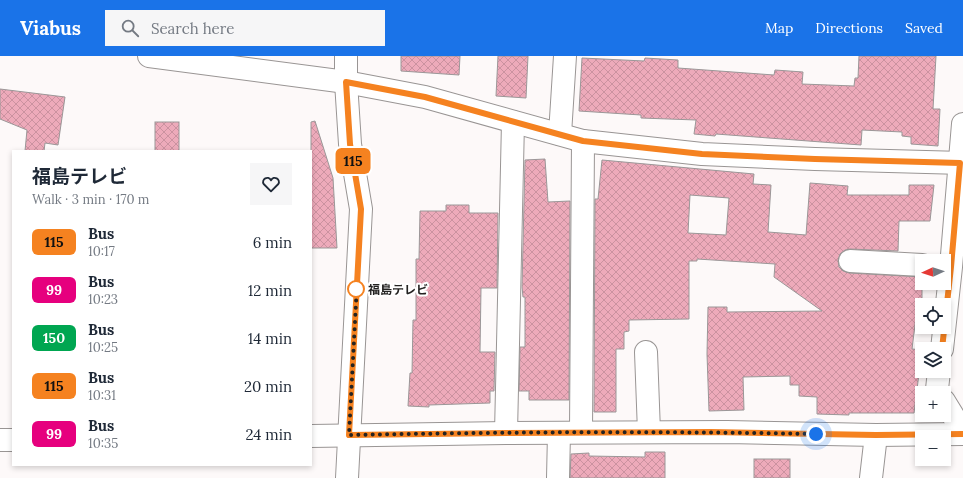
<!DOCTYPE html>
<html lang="en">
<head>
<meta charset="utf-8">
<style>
  :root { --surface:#fff; --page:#f6f6f7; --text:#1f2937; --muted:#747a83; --accent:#1a73e8 }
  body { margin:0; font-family:Lora,"Noto Sans JP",serif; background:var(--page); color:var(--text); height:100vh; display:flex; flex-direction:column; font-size:15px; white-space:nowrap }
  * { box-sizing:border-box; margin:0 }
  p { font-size:13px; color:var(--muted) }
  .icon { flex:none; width:22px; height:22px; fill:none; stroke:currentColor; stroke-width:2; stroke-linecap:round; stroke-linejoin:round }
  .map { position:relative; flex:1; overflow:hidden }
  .side { position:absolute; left:12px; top:94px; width:300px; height:316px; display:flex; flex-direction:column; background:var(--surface); border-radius:0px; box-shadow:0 2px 6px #0003 }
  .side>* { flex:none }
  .badge { padding:0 8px; border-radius:6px; font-size:14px; line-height:26px }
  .needle { width:26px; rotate:267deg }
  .buttons { position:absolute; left:915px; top:198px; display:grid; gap:8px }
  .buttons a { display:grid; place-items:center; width:36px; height:36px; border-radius:0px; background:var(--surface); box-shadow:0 2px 6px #0003; font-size:20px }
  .you { position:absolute; width:20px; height:20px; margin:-10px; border:3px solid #fff; border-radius:50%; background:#1a73e8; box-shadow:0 0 0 6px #1a73e833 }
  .map>.badge { position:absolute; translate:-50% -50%; box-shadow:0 0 0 2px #fff }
  .round { display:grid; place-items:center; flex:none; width:42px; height:42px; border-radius:0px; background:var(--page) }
  .headline { display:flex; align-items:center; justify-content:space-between; height:68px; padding:0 20px }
  h1 { font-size:19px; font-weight:700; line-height:30px }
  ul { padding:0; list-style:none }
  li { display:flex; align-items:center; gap:12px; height:48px; padding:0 20px }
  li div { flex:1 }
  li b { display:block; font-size:15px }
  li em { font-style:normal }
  li .badge { min-width:44px; font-weight:700; text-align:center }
  header { display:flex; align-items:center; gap:24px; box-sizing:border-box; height:56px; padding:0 20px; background:var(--accent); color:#fff }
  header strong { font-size:19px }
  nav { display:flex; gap:22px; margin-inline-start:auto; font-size:14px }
  .search { width:280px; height:36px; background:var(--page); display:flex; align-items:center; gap:10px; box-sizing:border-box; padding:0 14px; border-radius:0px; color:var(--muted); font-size:15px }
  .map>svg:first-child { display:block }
</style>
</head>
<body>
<header>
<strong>Viabus</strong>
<div class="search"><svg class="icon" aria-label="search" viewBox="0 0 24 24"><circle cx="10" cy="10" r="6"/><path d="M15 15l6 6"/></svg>Search here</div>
<nav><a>Map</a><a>Directions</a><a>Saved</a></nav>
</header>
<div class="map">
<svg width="963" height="422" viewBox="0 0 963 422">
  <defs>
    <pattern id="building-cross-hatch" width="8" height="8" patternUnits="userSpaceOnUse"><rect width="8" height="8" fill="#edaaba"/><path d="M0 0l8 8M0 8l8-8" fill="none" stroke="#cb92a0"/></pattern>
  </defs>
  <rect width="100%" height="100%" fill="#fdf9f9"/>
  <g fill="url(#building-cross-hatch)" stroke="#9b9798" fill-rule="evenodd">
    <polygon points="401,0 460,0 459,19 401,15"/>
    <polygon points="498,0 528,0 526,42 496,40"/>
    <polygon points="859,0 936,0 933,53 940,53 938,90 911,88 911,81 902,80 902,76 862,74 861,89 716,78 715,80 694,78 696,64 641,62 641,59 579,55 582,2 644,5 645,2 678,4 678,12 774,19 775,14 803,16 802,28 854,30 855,22 858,22"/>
    <polygon points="0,33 65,41 58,89 45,87 44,95 25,95 27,74 0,63"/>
    <polygon points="315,65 333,122 337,192 311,192 311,66"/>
    <rect x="155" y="66" width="24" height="29"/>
    <polygon points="545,103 548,146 570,145 569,344 529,344 529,335 519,335 520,291 525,291 525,241 523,241 522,231 525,104"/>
    <path d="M602,104l152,14 -1,10 18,1 -3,47 38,3 4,-52 38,3 -1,9h62v-10h25l-4,36h-31l-1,30 -48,-2 -5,1 -5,4 -2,6 1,7 4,4 6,2 73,4v24h-4l-6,48 10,1 -8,63h-65v2l-32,-1v-17l-18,-1v-11h-9v-9l-47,1 1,33 -35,1 -2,-57 1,-47h19v5l95,-1 -48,-34 1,-13 -78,-5v2h-8v58l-60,1v11l-5,1v17h-8v63h-22l1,-213h3zM690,139l39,3 -3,37 -38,-2z"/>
    <polygon points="446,149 469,149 469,157 498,157 497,232 481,232 480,296 495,296 494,335 490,335 490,347 429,349 429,351 408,350 410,317 412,317 413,264 416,264 416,203 419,203 420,155 446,155"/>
    <polygon points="645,396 665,396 665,422 570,422 571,398 589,397 589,400 645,401"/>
    <rect x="754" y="403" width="36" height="19"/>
  </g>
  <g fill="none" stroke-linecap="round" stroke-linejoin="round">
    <defs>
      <g id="minor">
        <polyline points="149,0 346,26 425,41 583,85 702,98 815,103 963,107"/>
        <polyline points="560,78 565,0"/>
        <polyline points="850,205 922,209"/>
        <polyline points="942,293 951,211 963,68"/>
        <polyline points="646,296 649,376"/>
        <polyline points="939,315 937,333 939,337"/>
        <polyline points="944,345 963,376"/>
        <polyline points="581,376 583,85"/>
        <polyline points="506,377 513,66"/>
        <polyline points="311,380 506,377 727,376 876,379 963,378"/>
        <polyline points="0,384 13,384"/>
        <polyline points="558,422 559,377"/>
        <polyline points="871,422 876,379"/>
      </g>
      <polyline id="tertiary" points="346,0 346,26 350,88 361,153 347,422"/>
    </defs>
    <use href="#minor" stroke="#999594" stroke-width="24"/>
    <use href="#tertiary" stroke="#999594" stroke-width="24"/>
    <use href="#minor" stroke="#fff" stroke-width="22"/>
    <use href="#tertiary" stroke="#fff" stroke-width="22"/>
  </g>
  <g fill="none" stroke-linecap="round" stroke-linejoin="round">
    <defs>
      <polyline id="line" points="942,293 951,211 960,107 815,103 702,98 583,85 425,41 346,26 350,88 361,153 349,379 506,377 711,376 876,379 963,378"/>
    </defs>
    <use href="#line" stroke="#fff" stroke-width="9"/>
    <use href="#line" stroke="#f58220" stroke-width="6"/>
    <path stroke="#242322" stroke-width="4" stroke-dasharray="0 7.2" d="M356,233l1,-5 -8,151c156,-3 311,-4 467,-1"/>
  </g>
  <circle fill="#fff" stroke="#f58220" stroke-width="2" cx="356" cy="233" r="8"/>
  <g text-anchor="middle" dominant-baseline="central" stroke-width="4" stroke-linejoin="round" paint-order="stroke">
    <g font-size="12" font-weight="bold" fill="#242322" stroke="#fff" text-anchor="start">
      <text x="368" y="233">福島テレビ</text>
    </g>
  </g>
</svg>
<div class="buttons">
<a><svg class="needle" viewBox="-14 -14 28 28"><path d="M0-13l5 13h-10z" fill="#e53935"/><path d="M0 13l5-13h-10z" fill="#747a83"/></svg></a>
<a><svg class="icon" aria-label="locate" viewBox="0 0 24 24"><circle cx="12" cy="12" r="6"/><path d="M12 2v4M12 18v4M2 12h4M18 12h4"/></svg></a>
<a><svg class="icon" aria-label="layers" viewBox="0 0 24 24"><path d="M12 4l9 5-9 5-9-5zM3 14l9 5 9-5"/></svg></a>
<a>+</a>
<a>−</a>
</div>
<div class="you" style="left:816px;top:378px"></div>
<b class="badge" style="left:353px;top:105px;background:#f58220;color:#111">115</b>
<section class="side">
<div class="headline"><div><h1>福島テレビ</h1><p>Walk · 3 min · 170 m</p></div><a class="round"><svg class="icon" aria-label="heart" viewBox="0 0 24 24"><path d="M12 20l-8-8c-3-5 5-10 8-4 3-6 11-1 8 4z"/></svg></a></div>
<ul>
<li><span class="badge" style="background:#f58220;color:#111">115</span><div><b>Bus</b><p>10:17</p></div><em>6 min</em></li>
<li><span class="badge" style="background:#e6007e;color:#fff">99</span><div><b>Bus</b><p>10:23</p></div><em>12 min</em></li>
<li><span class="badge" style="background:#00a651;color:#fff">150</span><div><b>Bus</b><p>10:25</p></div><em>14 min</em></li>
<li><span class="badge" style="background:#f58220;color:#111">115</span><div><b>Bus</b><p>10:31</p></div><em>20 min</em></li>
<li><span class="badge" style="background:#e6007e;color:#fff">99</span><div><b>Bus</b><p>10:35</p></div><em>24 min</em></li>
</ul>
</section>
</div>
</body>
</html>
